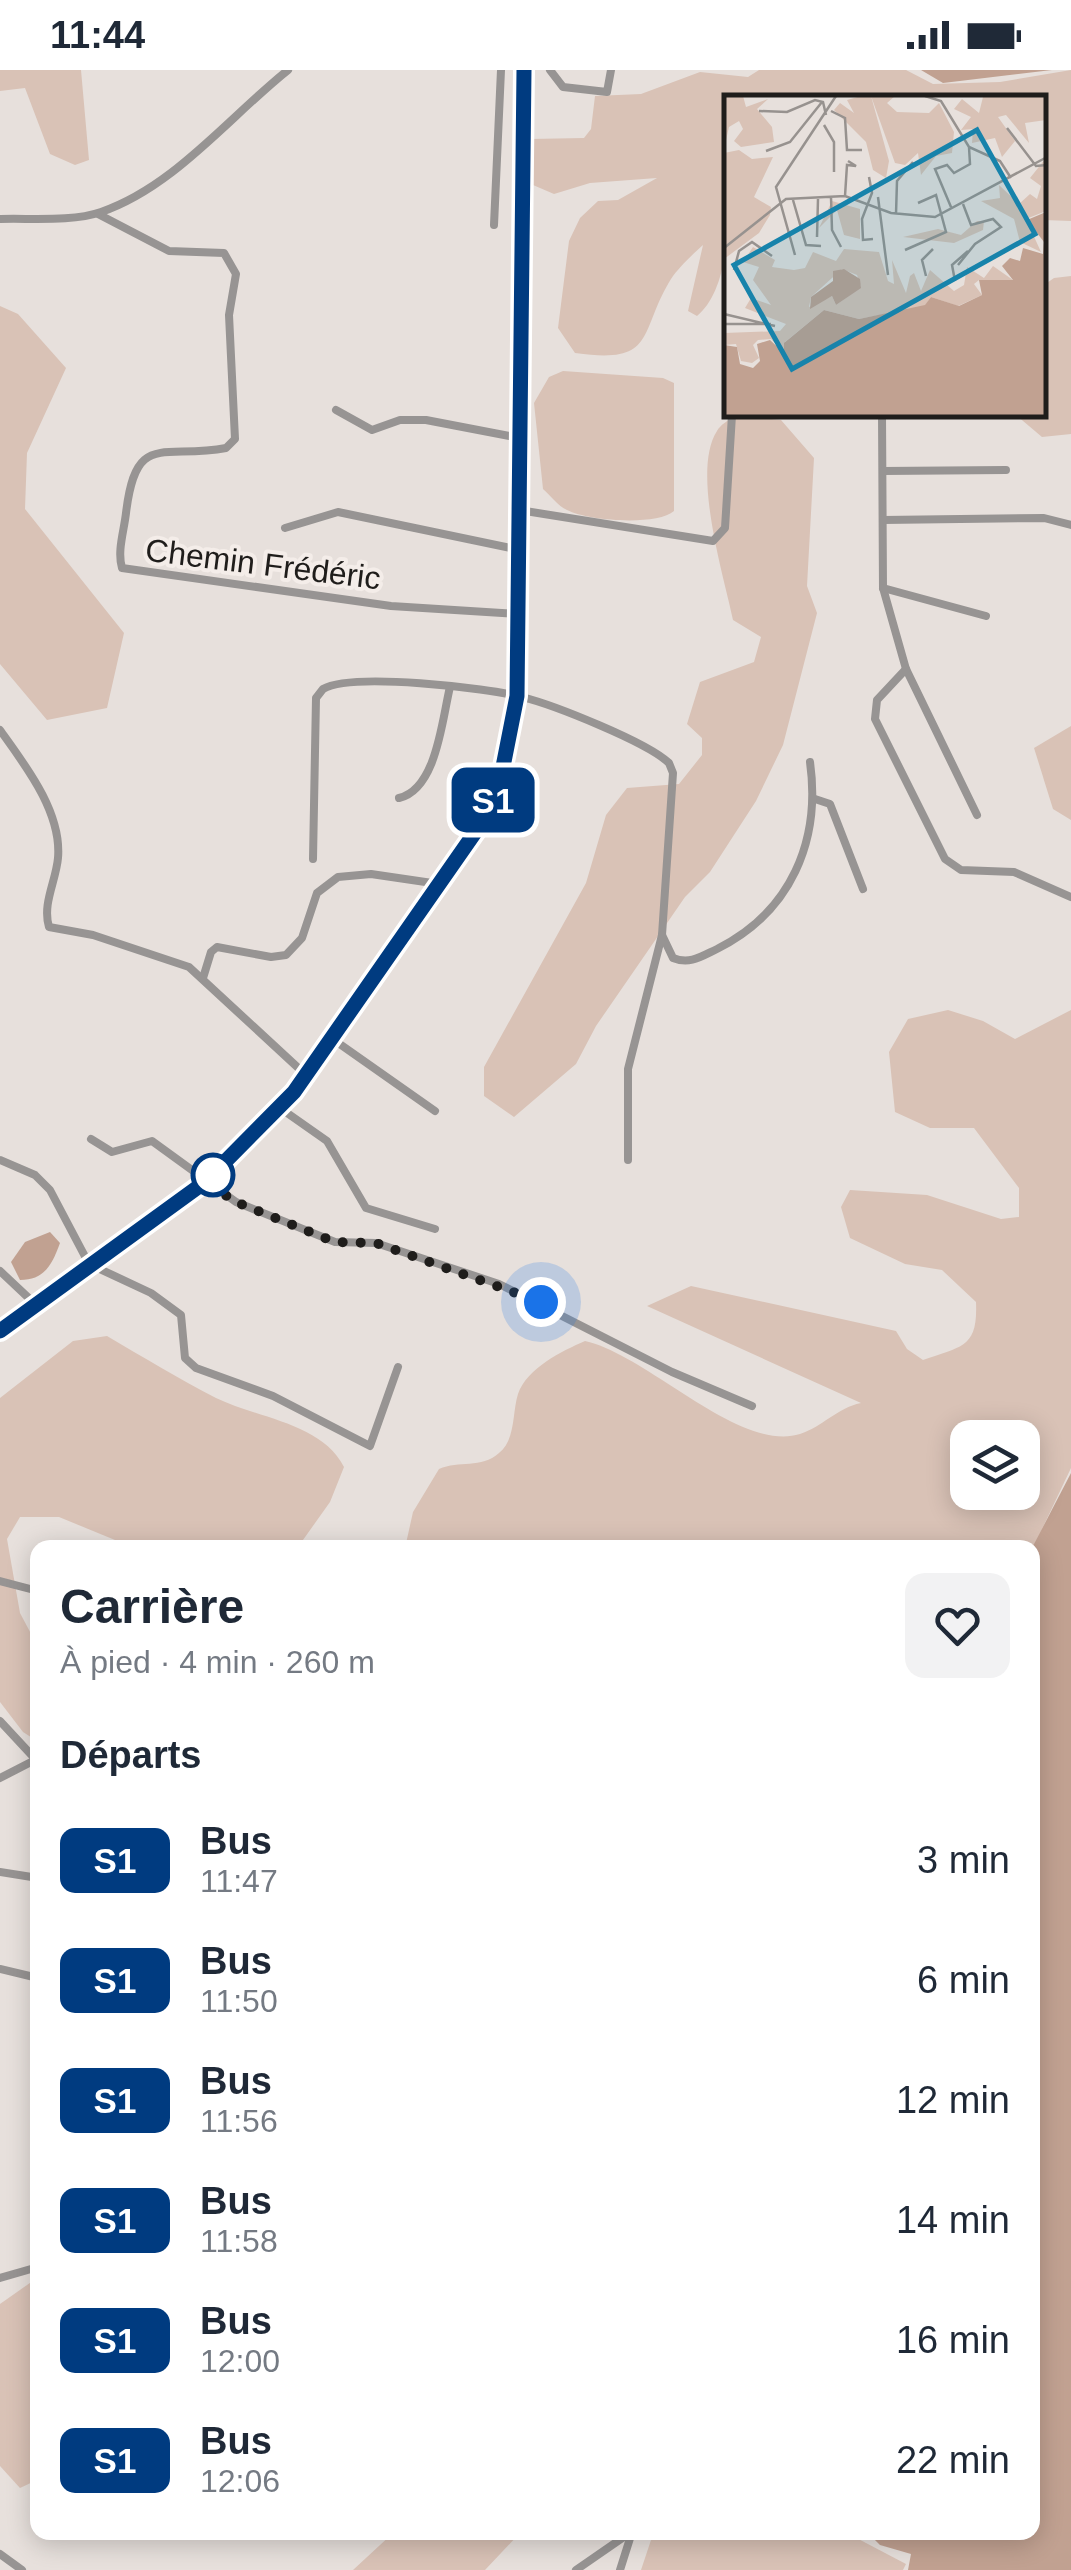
<!DOCTYPE html>
<html lang="fr">
<head>
<meta charset="utf-8">
<style>
  :root { --surface:#fff; --page:#f2f2f3; --text:#1f2937; --muted:#747a83 }
  body { margin:0; font-family:Helvetica,sans-serif; background:var(--page); color:var(--text); height:100vh; display:flex; flex-direction:column; font-size:38px; white-space:nowrap }
  * { box-sizing:border-box; margin:0 }
  p { font-size:32px; color:var(--muted) }
  .icon { flex:none; width:55px; height:55px; fill:none; stroke:currentColor; stroke-width:2; stroke-linecap:round; stroke-linejoin:round }
  .map { position:relative; flex:1; overflow:hidden }
  .sheet { position:absolute; left:30px; top:1470px; width:1010px; height:1000px; display:flex; flex-direction:column; background:var(--surface); border-radius:20px; box-shadow:0 5px 25px #0003 }
  .sheet>* { flex:none }
  .badge { padding:0 20px; border-radius:15px; font-size:35px; line-height:65px }
  .fabs { position:absolute; left:950px; top:1350px; display:grid; gap:20px }
  .fabs a { display:grid; place-items:center; width:90px; height:90px; border-radius:20px; background:var(--surface); box-shadow:0 5px 25px #0003; font-size:50px }
  .you { position:absolute; width:50px; height:50px; margin:-25px; border:8px solid #fff; border-radius:50%; background:#1a73e8; box-shadow:0 0 0 15px #1a73e833 }
  .map>.badge { position:absolute; translate:-50% -50%; box-shadow:0 0 0 5px #fff }
  h2 { padding:0 30px; font-size:38px; line-height:90px }
  .round { display:grid; place-items:center; flex:none; width:105px; height:105px; border-radius:20px; background:var(--page) }
  .overview { display:flex; align-items:center; justify-content:space-between; height:170px; padding:0 30px }
  h1 { font-size:48px; font-weight:700; line-height:75px }
  ul { padding:0; list-style:none }
  li { display:flex; align-items:center; gap:30px; height:120px; padding:0 30px }
  li div { flex:1 }
  li b { display:block; font-size:38px }
  li em { font-style:normal }
  li .badge { min-width:110px; font-weight:700; text-align:center }
  .status { display:flex; justify-content:space-between; align-items:center; height:70px; padding:0 50px; background:var(--surface); direction:ltr }
  .status svg { height:28px; fill:currentColor }
  .map>svg:first-child { display:block }
</style>
</head>
<body>
<div class="status"><b>11:44</b><svg viewBox="0 0 49 12"><path d="M0 12V9h3v3zM5 12V6h3v6zM10 12V3h3v9zM15 12V0h3v12zM26 1h20v11H26zM47 4h2v5h-2z"/></svg></div>
<div class="map">
<svg width="1071" height="2500" viewBox="0 0 1071 2500">
  <rect width="100%" height="100%" fill="#e7e0dc"/>
  <g fill="#d9c2b6" fill-rule="evenodd">
    <polygon points="0,0 81,0 89,90 75,95 50,84 25,18 0,21"/>
    <path d="M759,0h147l27,14 67,-2 71,-12v151l-27,-1v-122h-318c0,56 17,180 -29,218l-9,-5 15,-66c-10,9 -24,22 -32,34 -33,53 -13,86 -96,74l-17,-25 11,-87 11,-23 18,-17 20,-1 39,-22 -67,5 -36,11 -21,-9 -6,-29 3,-17 54,-1 7,-9 4,-33 46,-2 59,-22 48,5z"/>
    <polygon points="1071,206 1071,364 1042,367 1016,345 1044,345 1044,215 1054,208"/>
    <polygon points="0,236 18,244 66,298 27,383 25,439 124,563 107,638 47,650 0,594"/>
    <path d="M563,301l100,7 11,5v128c-17,15 -86,10 -107,-1 -9,-4 -17,-15 -24,-21l-9,-86 15,-26z"/>
    <path d="M735,345l46,5 33,38 -7,128 10,27 -34,132 -27,56 -46,71 -25,25 -89,129 -20,38 -62,53 -30,-21v-29l102,-184 20,-68 21,-27 52,-4 23,-29v-17l-15,-14 13,-42 54,-20 7,-25 -28,-17c-9,-44 -42,-149 -16,-189 3,-6 12,-11 18,-16z"/>
    <polygon points="1071,656 1071,750 1053,739 1034,678"/>
    <path d="M948,940l35,11 32,18 56,-29v458l-38,80h-628l8,-36 26,-43c20,-9 42,0 60,-16 17,-14 13,-40 19,-59 9,-26 44,-43 67,-53 63,14 154,112 215,93 22,-7 37,-26 61,-31l-214,-97 44,-20 205,45 11,18 16,11c39,-14 55,-12 53,-58l-34,-32 -37,-6 -55,-26 -9,-31 9,-17 77,5 74,24 18,-2v-29l-45,-60h-44l-35,-16 -6,-60 19,-33zM968,1368h54v54h-54z"/>
    <path d="M107,1266c36,21 72,43 109,62 41,20 106,25 128,69l-14,35 -32,45h-166l-73,-30h-39l-13,22 13,74 17,32v96l-14,-9 -23,-30v-304l73,-57z"/>
    <polygon points="37,2208 37,2410 20,2418 0,2396 0,2234"/>
    <polygon points="393,2463 393,2462 520,2463 485,2500 353,2500"/>
    <polygon points="664,2463 847,2463 906,2494 903,2500 641,2500 651,2470"/>
  </g>
  <g fill="#c1a191">
    <polygon points="921,0 1052,0 943,13"/>
    <path d="M50,1162l10,11c-8,22 -16,37 -40,37l-9,-18 14,-20z"/>
    <polygon points="1071,1403 1071,2500 908,2500 911,2484 880,2475 868,2463 1032,2462 1032,1478"/>
  </g>
  <g fill="none" stroke-linecap="round" stroke-linejoin="round">
    <g stroke="#979493" stroke-width="8">
      <polyline points="550,0 563,17 607,22 611,0"/>
      <path d="M98,144l71,37 55,2 12,21 -7,41 6,124 -9,9c-64,12 -90,-18 -100,65 -2,18 -9,38 -4,55l269,38 128,8"/>
      <path d="M0,149c31,-1 72,3 101,-7 73,-25 128,-95 187,-142"/>
      <polyline points="494,155 501,0"/>
      <polyline points="336,340 372,360 400,350 426,350 520,368"/>
      <polyline points="882,345 883,518 906,599 977,745"/>
      <polyline points="883,401 1006,400"/>
      <polyline points="519,440 713,471 725,458 732,345"/>
      <polyline points="883,450 1044,448 1071,455"/>
      <polyline points="285,458 338,442 520,480"/>
      <polyline points="883,518 986,546"/>
      <polyline points="906,599 877,630 875,649 945,789 961,800 1014,802 1071,827"/>
      <path d="M0,660c25,35 62,82 58,128 -2,23 -16,46 -9,69l44,8 96,32 118,109"/>
      <path d="M399,728c38,-9 43,-79 51,-111"/>
      <polyline points="815,729 830,734 863,819"/>
      <path d="M313,789l3,-161 7,-9c29,-17 164,-1 199,8 32,8 125,45 147,66l4,10 -11,162 11,23c17,7 29,-2 44,-9 74,-37 104,-108 93,-187"/>
      <polyline points="203,908 211,882 217,877 271,887 286,885 302,868 317,823 338,807 371,804 439,814"/>
      <polyline points="334,970 435,1041"/>
      <polyline points="280,1038 327,1071 366,1138 435,1159"/>
      <polyline points="91,1069 112,1082 152,1071 236,1132 335,1172 376,1173 499,1214 672,1302 752,1336"/>
      <polyline points="0,1090 35,1105 50,1120 89,1194 151,1223 181,1245 185,1288 196,1298 273,1326 370,1376 398,1297"/>
      <polyline points="628,1090 628,999 662,865"/>
      <polyline points="0,1201 34,1233"/>
      <polyline points="0,1511 38,1521"/>
      <polyline points="0,1651 38,1692"/>
      <polyline points="0,1708 35,1690"/>
      <polyline points="0,1802 38,1808"/>
      <polyline points="0,1899 38,1908"/>
      <polyline points="0,2208 38,2197"/>
      <polyline points="0,2484 22,2500"/>
      <polyline points="576,2500 631,2462"/>
      <polyline points="620,2500 632,2462"/>
    </g>
    <polyline stroke="#5a5553" stroke-width="11" points="0,1261 205,1112 307,1006 483,751 499,717 517,625 524,0"/>
  </g>
  <g fill="none" stroke-linecap="round" stroke-linejoin="round">
    <defs>
      <polyline id="line" points="0,1261 205,1112 294,1022 483,751 499,717 517,626 524,0"/>
    </defs>
    <use href="#line" stroke="#fff" stroke-width="22"/>
    <use href="#line" stroke="#003b80" stroke-width="15"/>
    <polyline stroke="#1f1d1b" stroke-width="10" stroke-dasharray="0 18" points="213,1105 205,1112 236,1132 335,1172 376,1173 541,1232"/>
  </g>
  <circle fill="#fff" stroke="#003b80" stroke-width="5" cx="213" cy="1105" r="20"/>
  <g text-anchor="middle" dominant-baseline="central" stroke-width="8" stroke-linejoin="round" paint-order="stroke">
    <g font-size="32" fill="#1f1d1b" stroke="#f4ede9">
      <text transform="translate(263 494) rotate(7)">Chemin Frédéric</text>
    </g>
  </g>
  <g transform="translate(724 25)">
    <rect width="322" height="322" fill="#e7e0dc"/>
    <path d="M0,1h19l3,11 22,-8 -11,10 15,18 2,15 -33,5 -7,-6 9,-12 -4,-8 -10,6 -5,22zM137,1h34l-8,7 10,9 32,1 10,-10 15,29 -2,21 -16,3 -15,19 -3,-22 -13,12 -10,-2 -24,-67 18,65 -3,17 -13,-8 -7,-28 -32,-32 6,-7 14,10 -7,-13zM289,1h33v24l-21,3 4,20 -23,-28 -8,2 17,24 -13,16 -7,-19 -23,5 1,-14 -12,1 10,-13 -17,-8 8,-10 17,14 4,-16zM15,55l13,9 21,-2 -19,40 17,10 -1,8 -11,18 -35,26v-106zM322,63v53l-20,8 15,33 -21,-10 -6,-23 -33,-18 19,-3 -1,-13 20,19 11,-10 7,5 4,-13 -11,-8zM108,106l28,8v30l-16,-4 -7,-25 -18,18zM253,126h7l-1,9 -29,13 -51,-6 35,-8 23,6zM29,152l22,13 -3,7 22,3 11,-2 8,-16 23,9 8,-12 35,3 9,29 6,3 -2,-24 14,33 4,-17 4,-3 7,18 9,-21 24,21 10,-6 3,-18 17,11 9,-12 20,14h-34l-5,4 8,11 -24,11 -27,-9 -6,9 -66,13 -35,-9 -39,32 -1,11 -13,-14 -13,1 -5,5 6,13 -7,5 -11,-2 -5,-17 -12,1v-12l56,-2 6,-7 -41,-16 6,-10 20,7 -18,-25 6,-13 -16,-5zM118,174l15,6 4,12 -25,18 -4,-9 -23,11 2,-10z" fill="#d9c2b6" fill-rule="evenodd"/>
    <path d="M322,117v205h-322v-72l13,2 3,17 13,4 7,-7 -3,-17 13,-4 14,13v-10l40,-33 35,9 66,-14 6,-8 28,9 23,-11 -3,-15h34l-11,-14 8,-8 10,3 3,-13 20,6 1,-12 -17,-22zM120,174l16,10 1,9 -25,17 -4,-9 -22,13 1,-12 22,-16v-10z" fill="#c1a191"/>
    <path fill="none" stroke="#97928f" stroke-width="2.5" d="M201,1l16,5 28,46 31,14 11,17M35,16l28,1 28,-12 8,2 3,13M107,16l14,7 2,32h15M100,30l10,17v30M283,33l29,38 11,-1M42,56l24,-9 32,-40M145,82l3,16 -10,26 1,21 10,-1M121,101l2,-31 9,1 -8,-5M107,102l1,33 9,17M154,102l10,78M69,105l13,45 15,1M227,112l-16,-38 12,-4 7,8 16,-9 -1,-17M172,119l1,-33 16,-19M93,142l1,-38M0,153l62,-49 59,-3 46,17 44,4 112,-60M181,155l41,-18 -10,-37 -18,8M71,160l-19,-68 60,-91M234,170l17,-21 26,-17 -8,-8 -22,6 -8,-21M10,175l5,-19 13,-9 20,14M202,181l-4,-16 11,-11M231,186l-3,-16 16,-14M0,219l51,12M1,229h46"/>
    <path fill="#1783ab" fill-opacity="0.15" stroke="#1783ab" stroke-width="5" d="M253,35l58,104 -243,135 -58,-104z"/>
    <rect width="322" height="322" fill="none" stroke="#1f1d1b" stroke-width="5"/>
  </g>
</svg>
<div class="fabs">
<a><svg class="icon" aria-label="layers" viewBox="0 0 24 24"><path d="M12 4l9 5-9 5-9-5zM3 14l9 5 9-5"/></svg></a>
</div>
<div class="you" style="left:541px;top:1232px"></div>
<b class="badge" style="left:493px;top:730px;background:#003b80;color:#fff">S1</b>
<section class="sheet">
<div class="overview"><div><h1>Carrière</h1><p>À pied · 4 min · 260 m</p></div><a class="round"><svg class="icon" aria-label="heart" viewBox="0 0 24 24"><path d="M12 20l-8-8c-3-5 5-10 8-4 3-6 11-1 8 4z"/></svg></a></div>
<h2>Départs</h2>
<ul>
<li><span class="badge" style="background:#003b80;color:#fff">S1</span><div><b>Bus</b><p>11:47</p></div><em>3 min</em></li>
<li><span class="badge" style="background:#003b80;color:#fff">S1</span><div><b>Bus</b><p>11:50</p></div><em>6 min</em></li>
<li><span class="badge" style="background:#003b80;color:#fff">S1</span><div><b>Bus</b><p>11:56</p></div><em>12 min</em></li>
<li><span class="badge" style="background:#003b80;color:#fff">S1</span><div><b>Bus</b><p>11:58</p></div><em>14 min</em></li>
<li><span class="badge" style="background:#003b80;color:#fff">S1</span><div><b>Bus</b><p>12:00</p></div><em>16 min</em></li>
<li><span class="badge" style="background:#003b80;color:#fff">S1</span><div><b>Bus</b><p>12:06</p></div><em>22 min</em></li>
</ul>
</section>
</div>
</body>
</html>
